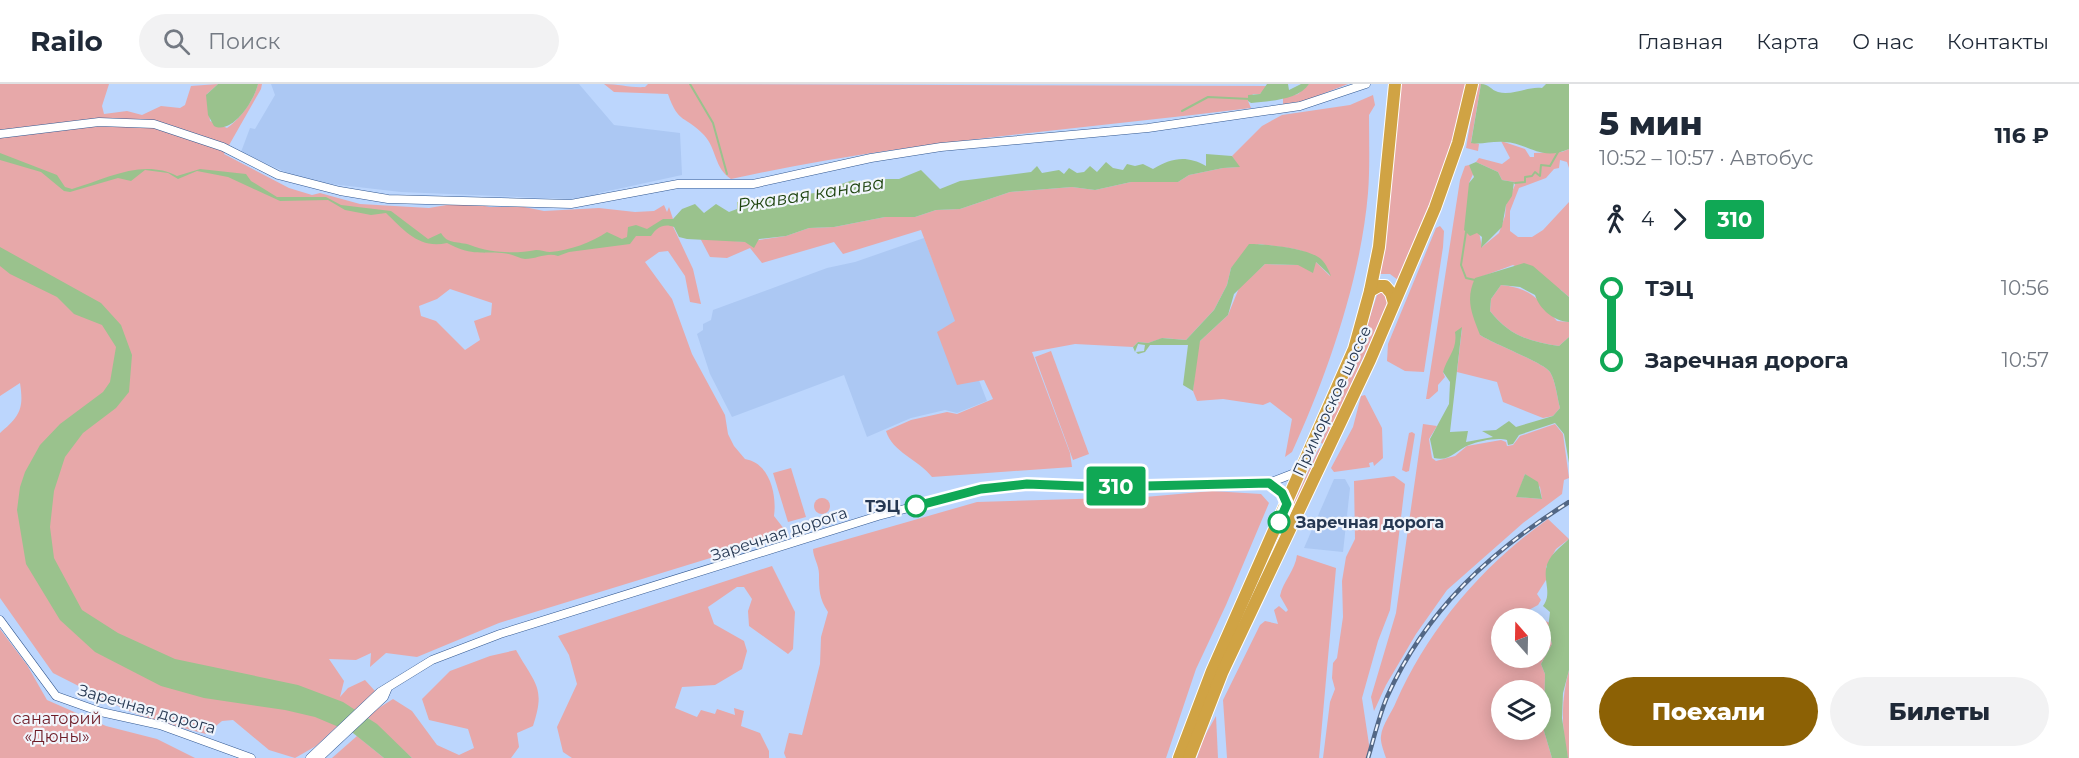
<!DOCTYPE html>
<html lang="ru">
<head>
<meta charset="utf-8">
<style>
  :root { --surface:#fff; --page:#f2f2f3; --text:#1f2937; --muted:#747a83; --line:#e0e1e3; --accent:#8c6105 }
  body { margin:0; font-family:Montserrat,sans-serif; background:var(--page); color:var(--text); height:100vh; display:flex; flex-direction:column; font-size:22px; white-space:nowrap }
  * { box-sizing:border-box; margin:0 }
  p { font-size:20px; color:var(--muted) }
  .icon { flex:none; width:33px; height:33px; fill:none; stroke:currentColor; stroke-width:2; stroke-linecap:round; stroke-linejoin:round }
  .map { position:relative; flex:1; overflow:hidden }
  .sheet { display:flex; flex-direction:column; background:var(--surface); width:510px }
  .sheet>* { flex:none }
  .badge { padding:0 12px; border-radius:4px; font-size:21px; line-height:39px }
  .needle { width:39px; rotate:340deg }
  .buttons { position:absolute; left:1491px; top:524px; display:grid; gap:12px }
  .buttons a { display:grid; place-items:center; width:60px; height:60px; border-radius:50%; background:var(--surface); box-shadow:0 3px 15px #0003; font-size:30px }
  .map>.badge { position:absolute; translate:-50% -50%; box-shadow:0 0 0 3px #fff }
  .legs { display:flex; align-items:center; gap:9px; height:66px; padding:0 30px; font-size:20px }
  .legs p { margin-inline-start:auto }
  .headline { display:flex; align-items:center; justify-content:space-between; height:102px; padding:0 30px }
  h1 { font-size:33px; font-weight:800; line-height:45px }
  .action { display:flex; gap:12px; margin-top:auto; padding:12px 30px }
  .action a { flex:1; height:69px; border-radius:36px; background:var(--accent); color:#fff; font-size:24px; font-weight:800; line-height:69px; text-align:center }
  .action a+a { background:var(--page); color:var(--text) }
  ul { padding:0 30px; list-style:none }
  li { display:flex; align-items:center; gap:21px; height:72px; font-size:22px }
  li i { display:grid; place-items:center; width:9px; height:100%; margin:0 8px; background:currentColor }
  li i::after { content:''; width:15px; height:15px; margin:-8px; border:4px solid; border-radius:50%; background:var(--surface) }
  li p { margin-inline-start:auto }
  li:first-child i { background:linear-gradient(#0000 50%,currentColor 0) }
  li:last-child i { background:linear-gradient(currentColor 50%,#0000 0) }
  header { display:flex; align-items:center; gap:36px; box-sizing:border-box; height:84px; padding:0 30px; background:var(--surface); border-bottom:2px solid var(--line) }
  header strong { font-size:28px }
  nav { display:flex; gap:33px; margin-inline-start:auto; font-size:21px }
  .search { width:420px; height:54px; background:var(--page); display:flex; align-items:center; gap:15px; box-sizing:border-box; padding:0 21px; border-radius:33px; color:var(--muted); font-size:22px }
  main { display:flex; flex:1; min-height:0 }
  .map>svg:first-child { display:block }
</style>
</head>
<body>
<header>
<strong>Railo</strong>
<div class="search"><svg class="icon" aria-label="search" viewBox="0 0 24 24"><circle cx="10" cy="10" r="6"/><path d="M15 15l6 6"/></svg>Поиск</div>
<nav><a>Главная</a><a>Карта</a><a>О нас</a><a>Контакты</a></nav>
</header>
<main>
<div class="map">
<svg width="1569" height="674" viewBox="0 0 1569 674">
  <rect width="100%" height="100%" fill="#bcd6fd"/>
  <g fill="#acc8f3">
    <polygon points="271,0 579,0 614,41 680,49 682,91 599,109 594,113 570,115 401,108 305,97 241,68 250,44 255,45 275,11"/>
    <polygon points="924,154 987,317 957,329 945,326 911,334 867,353 844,291 732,333 710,290 697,250 703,246 703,240 711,236 713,226 827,184 855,178"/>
    <polygon points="1334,395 1345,395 1350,404 1343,468 1304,464"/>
  </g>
  <g fill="#e7a8a9" fill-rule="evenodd">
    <path d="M0,0h109l-7,22 2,8 23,-3 15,4 19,-9 19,2 5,-3 6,-19 27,-2 -11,10 3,27 17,7c12,-8 27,-27 31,-44h4l-1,5 -37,65 65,34 23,7 8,-2 40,11 69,4 35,-6 26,5h34l20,4 55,-3 36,4 19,-1 10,-6 3,7 2,-5 4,12 -3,1 23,49 8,35 -11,-2 -5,-26 -17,-25 -9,1 -14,10 27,37 20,55 33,61 3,19 6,12 11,13c25,4 32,36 29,57l14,18 -289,89 -82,34 -31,-4 -16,14 1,-14 -15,7 -27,-1 15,22 -4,16 8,-9 17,-8 10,11 -59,55 -21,12 -26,-8 -36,-30 -11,1 -16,13 -53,-14 -27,-10 -73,-37 -53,-75v-165c20,-17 24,-24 20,-50l-20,13zM450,205l42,14 -1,12 -17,6 6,19 -15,10 -29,-29 -15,-5 -2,-10 18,-7z"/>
    <path d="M604,0c15,0 27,4 41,3l3,-3 619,2 -7,8h-7l-5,7 3,7c-174,22 -349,33 -520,71 -17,-11 -14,-30 -27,-44 -18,-19 -26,-11 -36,-41l-54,-2z"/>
    <polygon points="1309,0 1348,0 1304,17 1283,20 1283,14 1298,10"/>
    <polygon points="1400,0 1466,0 1453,59 1437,106 1398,196 1390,190 1379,190"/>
    <polygon points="1477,0 1481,0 1471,58 1479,60 1478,67 1466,64"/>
    <path d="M1373,11l2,10 -6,10c0,26 1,53 -1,78 -7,85 -41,183 -76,259l-7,5 7,-38 -22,-17 -7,3 -40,-6 -26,2 -4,-10 4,-44 3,-6 28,-26 11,-27 26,-24 33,1 17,-4 15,15c-9,-29 -45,-28 -71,-32l-28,24 -4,17 -13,25 -28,30 -23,-2 -15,5 -10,-1 -5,5 -58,-3 -43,8 38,101 2,14 -140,10c-13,-17 -40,-25 -46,-46l25,-11 36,-8 10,2 36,-15 -9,-19 -27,5 -20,-53 18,-11 -34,-91 -78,24 -9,-12 -72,21 -12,-15 -23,10 -17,-1 -10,-19 46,4 40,-6 23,-8 25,-1 51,-10h30l21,-7 24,-1 50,-17 62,-5 23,3 36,-8h47l11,-7 34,-7 16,-1 -7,-11 30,-30 20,-11 68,-10z"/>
    <path d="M1501,57l24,8 5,8h4v-4l28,-1 7,-3v19l-2,-6 -7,-2 -1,8 -5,1 -8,9 -27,10 -9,23v20l8,6h14l11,-7 26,-28v95l-8,-7 -48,-25 -38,14 5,56c14,9 64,28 70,37 6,10 7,25 10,36l-7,8 -10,2 -40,-16 -6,-20 -40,-10 5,-44 -10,28 -9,16 2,5 -7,8v6l-9,8h-3l34,-219 5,-14 4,-1 5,7 -5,11 13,64 17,-14 6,-17 1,-11 9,-20 -1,-3 -12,-2 -4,-8 -22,-10 3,-4 23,6 8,-6z"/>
    <polygon points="1440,142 1444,147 1443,163 1424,288 1405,287 1387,277 1388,260 1436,144"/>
    <path d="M1501,201c30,3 37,14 56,36l12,1v15l-10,9c-30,-4 -50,-11 -69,-35l1,-12z"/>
    <polygon points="1379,205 1389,215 1387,221 1324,360 1321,359 1357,272"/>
    <polygon points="1051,267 1089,370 1073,376 1035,273"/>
    <polygon points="1365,311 1382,344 1383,374 1374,382 1373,378 1369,379 1370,383 1334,388 1331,384 1353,343 1361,312"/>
    <path d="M1423,340l14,2 -8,13 3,19 4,3 19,-5 12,-10 34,-6 5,2 1,4 6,-1 7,-9 35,-12 8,10 6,44 -5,2 -2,14 -39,29 -76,67 -31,44 -30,51 -12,26 -3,-14 25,-84zM1525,390l15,13 2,12 -25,-2z"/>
    <polygon points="1412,348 1415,350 1409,387 1406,388 1402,386 1409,349"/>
    <polygon points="1319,364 1322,365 1238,547 1235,546"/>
    <polygon points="791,384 806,433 788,438 773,389"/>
    <polygon points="1394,392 1405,400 1390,526 1378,557 1362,614 1370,667 1366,674 1323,674 1330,618 1335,605 1332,594 1333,579 1337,574 1343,533 1342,497 1346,473 1355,455 1354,397"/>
    <path d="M1212,407l49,3 8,9 -43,102 -30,64 -30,89h-380l-2,-5 5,-20 13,2 18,-71 1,-27 7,-25c-9,-14 -9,-22 -9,-38 0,-9 -6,-17 -6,-25l164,-47 168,-5z"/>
    <circle cx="822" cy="422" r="8"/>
    <path d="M1548,435l21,20 -13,10 -10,18v13l-9,14 4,6 -3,5 -13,7 1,6h-24v39h38l1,-38 9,4 -2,6 4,15 -11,20 4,10 -1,57 8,27h-166c-2,-6 -6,-16 -5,-22 1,-11 11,-24 15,-34 33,-74 86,-136 152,-183zM1502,606h38v39h-38z"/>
    <path d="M1297,471l39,13 -17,190h-92l-4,-58 37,-75 5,-4 13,3 -4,-14 5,-4 7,6 2,-2 -8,-14c3,-15 15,-25 17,-41z"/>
    <polygon points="772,482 795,528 793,565 788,570 749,542 748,527 752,515 744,503 737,503 708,523 714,540 744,557 747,567 742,585 715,601 682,603 675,624 697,633 701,626 715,630 717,625 735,631 734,624 744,627 741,642 760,649 769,667 769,674 572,674 563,668 557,643 577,600 569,571 558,552"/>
    <polygon points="0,545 27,581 47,616 106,642 157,655 195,674 0,674"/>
    <path d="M516,566c19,34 30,37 17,76l-16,7 2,14 -8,11h-99l-46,-42 27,-17 19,12 25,34 22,10 15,-7 -6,-19 -39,-9 -7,-21 28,-28 40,-15z"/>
    <path d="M1569,586v88h-1c-7,-31 -7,-58 1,-88z"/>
    <polygon points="1216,632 1218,674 1197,674 1203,655"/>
    <polygon points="357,652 384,674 332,674"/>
  </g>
  <g fill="#9ac28d">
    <path d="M218,0h40c-4,18 -27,51 -44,42l-6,-11 -2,-20z"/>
    <path d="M1267,0h21l1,6 12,-6h8c-10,16 -40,17 -58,19l-3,-2v-6l12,-1z"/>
    <path d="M1481,0c8,0 10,6 17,8 15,4 30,-6 44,-4l4,-4h23v65c-29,13 -40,-6 -65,-7 -12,-1 -23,3 -33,1z"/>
    <path d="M0,69l57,22 8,12 7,2c34,-10 71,-31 105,-13l23,-7 46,5 5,7 26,16h49l15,8 50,6 37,28 13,-6c7,12 18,8 29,12 21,8 45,9 66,5 5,0 10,2 14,2 19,-1 42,-10 57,-20l15,7 5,-2 1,-10 8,-2 11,4 16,-10h10l9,-10 13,-5 9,9 12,-9 13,8 8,-3v-7l78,-9 38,-13 14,5 15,-6h17l22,-9 19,19 20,-8 71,-9 6,-6 5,7 17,-3 5,4 5,-6 8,5 7,-1 6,-6 7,6 9,-10 7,6 10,2 4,-6 8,2 8,-2 10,5c19,-11 33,-14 53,-3v-12l26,2 8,11 -17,1 -34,7 -11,7h-47l-36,8 -23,-3 -62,5 -50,17 -24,1 -21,7h-30l-51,10 -25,1 -23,8 -27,3 -5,9 -9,-6 -58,-3 -8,-2 -5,-10c-10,-4 -17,0 -23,9h-15l-6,8 -61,8 -11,4c-11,-4 -21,3 -33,3 -7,-1 -15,-6 -23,-6 -22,-1 -33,2 -55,-10 -28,6 -42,-12 -61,-30l-15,2 -26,-5 -17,-10 -48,1 -52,-24 -31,-6 -19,8 -10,-6 -23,-3 -14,11 -13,-3 -48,14 -6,-1 -23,-19 -41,-12z"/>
    <polygon points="1476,78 1498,88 1502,96 1514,98 1512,112 1506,121 1502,143 1481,164 1482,153 1477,149 1470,152 1464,146 1469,99 1474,93 1469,81"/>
    <path d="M1249,160c17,0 61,4 73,16 4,4 7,11 9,16l-15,-14 -3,11 -15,-8 -33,-1 -31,30 -6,21 -28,26 -7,50 -10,-6 5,-40h-38l-5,7 -7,2 -2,-2 8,-1 1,-6 -7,-1 -3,8 -2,-5 5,-5 10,1 14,-5 24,2 28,-30 13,-25 4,-17z"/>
    <polygon points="0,163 101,219 121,241 132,271 129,308 116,324 83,349 65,373 54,407 50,443 54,474 82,526 118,549 175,575 298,601 343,618 377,640 412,674 384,674 353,649 315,633 285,626 204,614 161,602 95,568 60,536 26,480 17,426 20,403 25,388 40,361 60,340 103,308 110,298 116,263 102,241 74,230 57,213 10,190 0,182"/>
    <path d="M1524,179l9,3 36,31v25c-15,-1 -29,-12 -34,-27l-15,-8 -19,-2 -10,14 -1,12c19,24 39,31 69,35l10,-9v126l-5,-29 -9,-11 -36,12 -6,9 -5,1 -1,-5c-10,-3 -28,1 -38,5 -13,5 -19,17 -35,13l-4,-19 19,-35 1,-22 -7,-10c4,-15 15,-23 12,-40l7,-5 -12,105 18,-1 -2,11 27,-5 -11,-6 14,-1 13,-9 7,6 37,-11 7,-8c-3,-11 -4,-26 -10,-36 -6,-9 -56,-28 -70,-37 -8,-21 -15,-35 -5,-57z"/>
    <polygon points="1525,390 1538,398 1542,415 1516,413"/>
    <path d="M1569,455v131l-6,23 -1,25 6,40h-16l-8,-27 1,-57 -4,-10 11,-20 -4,-15 2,-17 -7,-6c9,-11 1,-24 3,-37 2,-14 14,-21 23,-30z"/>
  </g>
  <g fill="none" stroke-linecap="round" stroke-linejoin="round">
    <g stroke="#9ac28d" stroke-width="2">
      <polyline points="690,0 713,39 727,90"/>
      <polyline points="1182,27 1208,13 1250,15"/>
      <polyline points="1515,99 1525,98 1525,93 1532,92 1535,88 1540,92 1541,81 1550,82 1558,68"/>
      <polyline points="1466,148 1461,181 1466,194 1475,196"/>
    </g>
    <defs>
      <g id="minor">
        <polyline points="0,50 99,38 154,40 223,63 278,91 340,107 388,115 571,120 678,100 753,100 871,74 941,63 1148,44 1300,22 1366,0"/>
        <polyline points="1269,399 1282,409 1287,420"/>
        <polyline points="0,536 56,612 101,628 160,641 251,674"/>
        <polyline points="310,674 380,608 432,576 500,550 878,432 981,405 1027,400 1104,403 1269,399 1300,387"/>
        <polyline points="319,674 384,613 387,606"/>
      </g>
      <g id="trunk">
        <polyline points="1370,207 1379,202 1385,202 1391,209 1394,219"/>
        <polyline points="1179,674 1212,587 1354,265 1370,207 1379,163 1395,0"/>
        <polyline points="1189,674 1222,589 1370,276 1435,124 1458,59 1472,0"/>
      </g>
    </defs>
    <use href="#minor" stroke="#325891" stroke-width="9"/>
    <use href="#trunk" stroke="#fff" stroke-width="14"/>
    <use href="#minor" stroke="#fff" stroke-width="8"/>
    <use href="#trunk" stroke="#d0a344" stroke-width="12"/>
    <defs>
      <path id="rail" d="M1368,674c6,-20 11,-42 19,-61 39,-87 103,-145 182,-195"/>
    </defs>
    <use href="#rail" stroke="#536785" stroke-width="4.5"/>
    <use href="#rail" stroke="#f1f5fc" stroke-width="2" stroke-dasharray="7" stroke-linecap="butt"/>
  </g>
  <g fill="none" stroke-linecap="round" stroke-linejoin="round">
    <defs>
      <polyline id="line-1" points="916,422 981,405 1027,400 1104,403 1269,399 1282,409 1287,420 1279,438"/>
    </defs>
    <use href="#line-1" stroke="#fff" stroke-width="14"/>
    <use href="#line-1" stroke="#10a855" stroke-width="9"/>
  </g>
  <g fill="#fff" stroke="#10a855" stroke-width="3">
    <circle cx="916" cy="422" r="10"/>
    <circle cx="1279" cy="438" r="10"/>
  </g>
  <g text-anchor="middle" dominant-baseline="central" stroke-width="4.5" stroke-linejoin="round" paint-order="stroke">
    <g font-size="16" fill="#263852" stroke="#f1f5fc">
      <text transform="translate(1332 317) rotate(-65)">Приморское шоссе</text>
      <text transform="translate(779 450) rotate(-18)">Заречная дорога</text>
      <text transform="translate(147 625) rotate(16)">Заречная дорога</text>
    </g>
    <g font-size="16" font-weight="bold" fill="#263852" stroke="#f1f5fc" text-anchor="end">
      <text x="900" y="422">ТЭЦ</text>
      <text x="1296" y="438" text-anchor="start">Заречная дорога</text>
    </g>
    <g font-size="16" fill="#6d1b26" stroke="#f1f5fc">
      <text x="57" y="634">санаторий<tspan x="57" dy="18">«Дюны»</tspan></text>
    </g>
    <g font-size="18" font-style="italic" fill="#1e440f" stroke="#f1f5fc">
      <text transform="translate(811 110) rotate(-9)">Ржавая канава</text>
    </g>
  </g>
</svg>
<div class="buttons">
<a><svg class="needle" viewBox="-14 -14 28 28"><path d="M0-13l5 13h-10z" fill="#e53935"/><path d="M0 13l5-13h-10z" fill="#747a83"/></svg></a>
<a><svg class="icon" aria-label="layers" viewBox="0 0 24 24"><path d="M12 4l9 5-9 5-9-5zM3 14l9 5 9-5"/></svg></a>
</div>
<b class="badge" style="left:1116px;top:402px;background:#10a855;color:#fff">310</b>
</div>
<section class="sheet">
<div class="headline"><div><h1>5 мин</h1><p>10:52 – 10:57 · Автобус</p></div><b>116 ₽</b></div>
<div class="legs"><svg class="icon" aria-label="walk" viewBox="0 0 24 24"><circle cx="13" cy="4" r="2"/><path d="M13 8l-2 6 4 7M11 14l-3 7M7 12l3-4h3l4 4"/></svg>4<svg class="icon" aria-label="forward" viewBox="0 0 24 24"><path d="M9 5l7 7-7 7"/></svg><b class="badge" style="background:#10a855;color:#fff">310</b></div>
<ul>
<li><i style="color:#10a855"></i><b>ТЭЦ</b><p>10:56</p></li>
<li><i style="color:#10a855"></i><b>Заречная дорога</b><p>10:57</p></li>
</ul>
<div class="action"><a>Поехали</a><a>Билеты</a></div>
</section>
</main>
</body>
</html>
